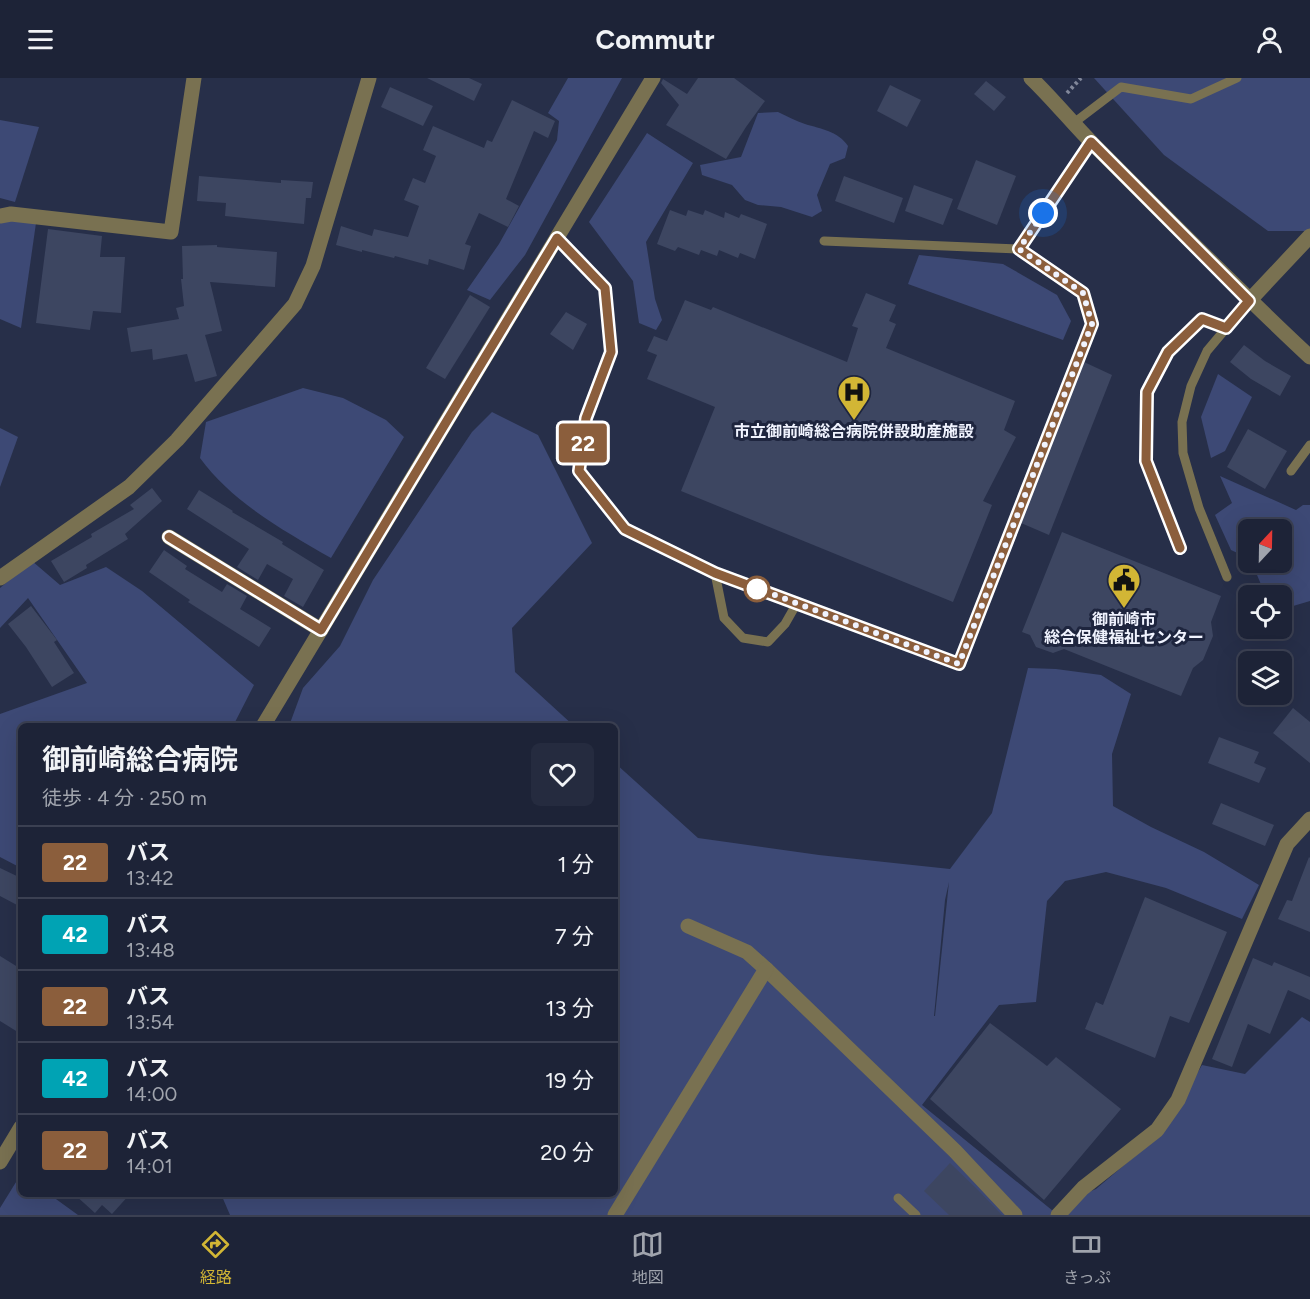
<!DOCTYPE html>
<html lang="ja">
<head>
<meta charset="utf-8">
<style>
  :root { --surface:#1d2337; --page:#252b3f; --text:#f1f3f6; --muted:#a0a4ad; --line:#3b4052; --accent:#d2b635 }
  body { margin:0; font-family:Figtree,"Noto Sans JP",sans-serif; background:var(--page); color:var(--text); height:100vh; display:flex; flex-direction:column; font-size:22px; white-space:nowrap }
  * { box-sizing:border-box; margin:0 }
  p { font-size:20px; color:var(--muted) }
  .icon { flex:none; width:33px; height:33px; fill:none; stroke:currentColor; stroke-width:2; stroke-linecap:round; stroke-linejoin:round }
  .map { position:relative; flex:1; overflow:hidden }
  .panel { position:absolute; left:18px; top:645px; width:600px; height:474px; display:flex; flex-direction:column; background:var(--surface); border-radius:9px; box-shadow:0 6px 24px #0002,0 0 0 2px var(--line) }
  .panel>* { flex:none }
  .badge { padding:0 12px; border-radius:4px; font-size:21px; line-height:39px }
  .needle { width:39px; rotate:22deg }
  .fabs { position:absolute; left:1238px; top:441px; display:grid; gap:12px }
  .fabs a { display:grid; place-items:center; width:54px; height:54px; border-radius:9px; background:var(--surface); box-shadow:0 6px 24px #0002,0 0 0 2px var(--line); font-size:30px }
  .you { position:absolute; width:30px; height:30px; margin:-15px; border:4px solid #fff; border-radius:50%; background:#1a73e8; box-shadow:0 0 0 9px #1a73e833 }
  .map>.badge { position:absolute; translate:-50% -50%; box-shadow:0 0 0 3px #fff }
  .round { display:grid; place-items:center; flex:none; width:63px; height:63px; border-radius:9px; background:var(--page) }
  .headline { display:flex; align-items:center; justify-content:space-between; height:102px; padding:0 24px }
  h1 { font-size:28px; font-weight:700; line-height:45px }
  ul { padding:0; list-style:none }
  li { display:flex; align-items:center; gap:18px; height:72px; padding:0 24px; border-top:2px solid var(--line) }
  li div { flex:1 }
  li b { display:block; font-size:22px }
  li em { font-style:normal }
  li .badge { min-width:66px; font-weight:700; text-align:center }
  header { display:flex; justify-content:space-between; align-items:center; height:78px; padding:0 24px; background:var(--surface); font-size:27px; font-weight:700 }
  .tab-bar { display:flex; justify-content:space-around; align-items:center; height:84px; border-top:2px solid var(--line); background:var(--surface); font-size:16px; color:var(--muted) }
  .tab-bar a { display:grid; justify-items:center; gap:3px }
  .tab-bar .active { color:var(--accent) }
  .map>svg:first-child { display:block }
</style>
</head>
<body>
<header><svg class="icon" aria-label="menu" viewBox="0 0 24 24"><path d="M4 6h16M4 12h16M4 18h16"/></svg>Commutr<svg class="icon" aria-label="person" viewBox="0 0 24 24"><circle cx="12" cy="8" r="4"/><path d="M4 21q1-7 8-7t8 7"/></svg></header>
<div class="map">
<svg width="1310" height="1137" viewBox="0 0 1310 1137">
  <rect width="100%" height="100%" fill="#272f49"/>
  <g fill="#3d4975" fill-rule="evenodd">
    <polygon points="568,0 622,0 525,177 490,222 467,212 499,166 557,62 559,43 548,35"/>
    <polygon points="1094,0 1310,0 1310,153 1268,153 1164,77"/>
    <path d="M778,34c9,4 18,9 27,12 16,5 33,7 43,22l-3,12 -15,6 -13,31 5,16 -10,6 -31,-10 -23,-2 -13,-5 -13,-15 -30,-10 -2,-10 41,-8 17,-44z"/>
    <polygon points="0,42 39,49 15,124 0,120"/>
    <polygon points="647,55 693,85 646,164 655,221 662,242 656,252 639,245 633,203 589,144"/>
    <polygon points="11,136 36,145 21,250 0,241 0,143"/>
    <polygon points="919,177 1003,186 1057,217 1071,243 1063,262 908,206"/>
    <polygon points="1218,296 1252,319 1225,373 1211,380 1201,339"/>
    <path d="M303,310l40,10 43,22 18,17 -73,121c-48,-28 -98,-55 -131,-100l6,-36z"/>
    <polygon points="492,334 538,357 592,465 512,550 515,594 574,648 289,648 303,610 340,568 373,502 472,354"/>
    <polygon points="0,350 18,359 0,409"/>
    <polygon points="1220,398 1296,432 1303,427 1310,427 1310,523 1283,531 1281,530 1281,518 1265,516 1252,485 1281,484 1281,452 1248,452 1248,480 1231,472 1215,437 1232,425"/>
    <polygon points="32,483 60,507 106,489 142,513 254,607 233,648 21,648 21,790 0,779 0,636 87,605 28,520 0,550 0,510"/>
    <path d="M1028,590l28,1 45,6 30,19 -19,60 1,52 38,21 53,25 55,33 -17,34 -76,-31 -60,-16 -41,9 -18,20 -11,101 -37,3 -77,100 136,110h-828l-9,-21h394v-431l83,75 121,17 131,14 42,-56zM949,804l-14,134h-1l11,-116z"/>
    <polygon points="1302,939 1310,944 1310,1137 1067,1137 1084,1116 1096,1111 1163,1054 1202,987 1245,996"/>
    <polygon points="21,1096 21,1116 49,1116 78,1137 0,1137 0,1130"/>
  </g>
  <g fill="#3d4661">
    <polygon points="427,0 469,0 482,6 474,23"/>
    <polygon points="698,0 734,0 765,23 746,49 726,81 666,47 679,27 661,5 663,1 687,16"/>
    <polygon points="986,3 1006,19 994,33 974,16"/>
    <polygon points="890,7 921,22 907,49 877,33"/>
    <polygon points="390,9 433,28 423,48 381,29"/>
    <polygon points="512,22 555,43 548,60 534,53 506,121 519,128 508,149 479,135 465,166 471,168 464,192 429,181 428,187 395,178 394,180 362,172 362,174 336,167 341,148 372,158 374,151 408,159 419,128 404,122 413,100 425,105 436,78 423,72 433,48 484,70 487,62 492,64"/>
    <polygon points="976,82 1016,98 997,147 957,131"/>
    <polygon points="199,98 281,105 281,102 313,104 311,120 306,120 304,146 225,138 226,125 197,123"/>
    <polygon points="844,98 903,120 894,145 835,123"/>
    <polygon points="914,107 953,121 943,147 905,133"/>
    <polygon points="670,132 686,138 688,132 703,137 705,132 724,140 725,134 739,140 741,136 767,146 755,181 740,175 738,180 719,172 717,178 701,172 699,177 678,169 675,173 657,166"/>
    <polygon points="48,151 102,158 100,179 125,179 121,235 93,233 90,252 36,245"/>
    <polygon points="217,167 217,169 277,174 275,209 210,204 222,253 205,257 217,298 195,304 187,276 153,282 152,271 131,274 127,250 179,241 176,230 184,228 181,201 183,201 182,168"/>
    <polygon points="866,215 896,227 889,243 896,246 886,270 1015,323 1004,352 1016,359 983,423 992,427 953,524 681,413 715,329 647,301 657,277 647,273 654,258 667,263 685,222 711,232 713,229 847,284 858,250 852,248"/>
    <polygon points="470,217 490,229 445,301 426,290"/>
    <polygon points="566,234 587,246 573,272 550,256"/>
    <polygon points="1244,267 1265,283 1291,298 1280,318 1251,301 1230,284"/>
    <polygon points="1084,284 1112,297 1049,457 1021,445"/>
    <polygon points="1248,351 1287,373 1265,411 1227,389"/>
    <polygon points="152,410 162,423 125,456 128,461 86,487 87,490 64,504 51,483 92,459 91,456 134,431 130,427"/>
    <polygon points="199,412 233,433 232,434 283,464 282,466 324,492 303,529 284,518 293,501 267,486 258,502 237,489 249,471 187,431"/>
    <polygon points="1062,454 1221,518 1211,544 1213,558 1203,582 1193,590 1181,618 1064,571 1053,575 1036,569 1030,557 1022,554"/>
    <polygon points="164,472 187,488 185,491 222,514 227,506 247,518 240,531 271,550 259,569 188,524 190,522 149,494"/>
    <polygon points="31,528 57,562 54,564 74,595 52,609 26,569 8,546"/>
    <polygon points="1293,630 1310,644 1310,685 1273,655"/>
    <polygon points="1219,659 1259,674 1254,685 1266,690 1259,705 1208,685"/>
    <polygon points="1221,725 1274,747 1265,768 1212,746"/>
    <polygon points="1309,779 1310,780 1310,854 1278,841 1287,822 1292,823"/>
    <polygon points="0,790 21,800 21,819 17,827 0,818"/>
    <polygon points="1145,819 1227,854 1189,945 1170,938 1155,980 1085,951 1096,924 1103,927"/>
    <polygon points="0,878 21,891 21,956 0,943"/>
    <polygon points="1253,880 1272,888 1274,884 1310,899 1310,922 1288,912 1270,956 1248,946 1232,989 1212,981"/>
    <polygon points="990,945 1047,988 1056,979 1121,1031 1044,1122 930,1021"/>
    <polygon points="950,1085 978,1112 1002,1137 949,1137 924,1113"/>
    <polygon points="74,1116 130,1116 112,1136 102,1127 95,1135"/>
  </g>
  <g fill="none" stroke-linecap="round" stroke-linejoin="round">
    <polyline stroke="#81879a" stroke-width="4" stroke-dasharray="3 3" stroke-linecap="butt" points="1067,15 1081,0"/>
    <g stroke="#797151" stroke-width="9">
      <polyline points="1075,44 1121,9 1191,21 1237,0"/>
      <polyline points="557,160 605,210 611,274 586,340 580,393 625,451 715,495 959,586 1092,246 1083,215 1019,171 824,163"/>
      <polyline points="1019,171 1091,64"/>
      <polyline points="1291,393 1310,367"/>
      <polyline points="1181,470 1146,383 1147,313 1168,274 1202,241 1226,250"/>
      <polyline points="715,495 724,540 743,560 768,564 785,546 797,525"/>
      <polyline points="1227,499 1199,430 1183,375 1182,344 1191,308 1207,273 1249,223"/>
      <polyline points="898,1120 916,1137"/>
    </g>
    <g stroke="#797151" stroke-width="15">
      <polyline points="0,138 11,136 171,154 194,0"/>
      <polyline points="1249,223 1310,158"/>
      <polyline points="169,459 321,552"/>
      <polyline points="0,500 129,409 177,362 295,226 313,188 369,0"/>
      <polyline points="688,848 747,874 766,891 955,1073 1015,1137"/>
      <polyline points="615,1137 766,891"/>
      <polyline points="1058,1137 1083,1110 1157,1052 1178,1022 1287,766 1310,741"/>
    </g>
    <g stroke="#797151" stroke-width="15">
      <path d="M1031,0c22,21 41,45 63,67 71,71 142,143 216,212"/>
      <polyline points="263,648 653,0"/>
      <polyline points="0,1084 21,1049"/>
    </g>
  </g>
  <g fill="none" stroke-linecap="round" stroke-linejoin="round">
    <defs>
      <polyline id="line" points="169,459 321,552 557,160 605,210 611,274 586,340 579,393 625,451 715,495 959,586 1092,246 1083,215 1019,171 1091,64 1249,223 1226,250 1202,241 1168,274 1147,314 1146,383 1180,470"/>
    </defs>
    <use href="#line" stroke="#fff" stroke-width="14"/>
    <use href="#line" stroke="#8b5e3c" stroke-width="9"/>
    <polyline stroke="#f0f3fe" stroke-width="6" stroke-dasharray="0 10.8" points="757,511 756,510 959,586 1092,246 1083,215 1019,171 1043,135"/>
  </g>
  <defs>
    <symbol id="hospital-pin" viewBox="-11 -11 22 30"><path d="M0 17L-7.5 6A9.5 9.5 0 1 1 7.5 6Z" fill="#d2b635" stroke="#1e253e"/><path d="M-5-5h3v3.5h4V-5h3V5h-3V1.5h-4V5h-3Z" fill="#111"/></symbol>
    <symbol id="civic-pin" viewBox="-11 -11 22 30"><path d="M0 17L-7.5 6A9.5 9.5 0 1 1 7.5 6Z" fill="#d2b635" stroke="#1e253e"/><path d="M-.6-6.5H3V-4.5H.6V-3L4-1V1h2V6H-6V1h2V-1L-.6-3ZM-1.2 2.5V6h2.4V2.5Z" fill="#111"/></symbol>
  </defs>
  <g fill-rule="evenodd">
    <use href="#hospital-pin" x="835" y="295" width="38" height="52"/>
    <use href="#civic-pin" x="1105" y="483" width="38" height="52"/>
  </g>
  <circle fill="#fff" stroke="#8b5e3c" stroke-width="3" cx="757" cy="511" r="12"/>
  <g text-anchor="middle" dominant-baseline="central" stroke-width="6" stroke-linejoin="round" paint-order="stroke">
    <g font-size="16" font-weight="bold" fill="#f0f3fe" stroke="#1e253e">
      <text x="854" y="353">市立御前崎総合病院併設助産施設</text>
      <text x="1124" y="541">御前崎市<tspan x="1124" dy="18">総合保健福祉センター</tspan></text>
    </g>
  </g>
</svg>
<div class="fabs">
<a><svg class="needle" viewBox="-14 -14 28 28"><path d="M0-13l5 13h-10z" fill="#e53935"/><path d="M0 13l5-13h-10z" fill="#a0a4ad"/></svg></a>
<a><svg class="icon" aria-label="locate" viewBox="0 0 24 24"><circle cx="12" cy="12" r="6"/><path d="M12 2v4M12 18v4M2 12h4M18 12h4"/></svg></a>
<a><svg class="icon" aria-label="layers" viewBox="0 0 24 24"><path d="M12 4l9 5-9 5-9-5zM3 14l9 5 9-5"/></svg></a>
</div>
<div class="you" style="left:1043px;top:135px"></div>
<b class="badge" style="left:583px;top:365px;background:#8b5e3c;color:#fff">22</b>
<section class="panel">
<div class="headline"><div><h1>御前崎総合病院</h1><p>徒歩 · 4 分 · 250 m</p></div><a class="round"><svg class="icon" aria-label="heart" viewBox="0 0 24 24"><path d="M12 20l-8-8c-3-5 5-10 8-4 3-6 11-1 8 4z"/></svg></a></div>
<ul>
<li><span class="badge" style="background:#8b5e3c;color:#fff">22</span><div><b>バス</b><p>13:42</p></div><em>1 分</em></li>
<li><span class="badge" style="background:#00a3b4;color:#fff">42</span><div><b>バス</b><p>13:48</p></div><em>7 分</em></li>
<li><span class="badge" style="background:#8b5e3c;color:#fff">22</span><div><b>バス</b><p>13:54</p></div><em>13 分</em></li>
<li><span class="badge" style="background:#00a3b4;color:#fff">42</span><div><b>バス</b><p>14:00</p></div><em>19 分</em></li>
<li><span class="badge" style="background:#8b5e3c;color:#fff">22</span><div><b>バス</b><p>14:01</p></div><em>20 分</em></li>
</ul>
</section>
</div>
<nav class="tab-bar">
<a class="active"><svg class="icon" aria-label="directions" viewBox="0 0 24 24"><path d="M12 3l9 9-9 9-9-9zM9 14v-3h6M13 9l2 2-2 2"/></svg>経路</a>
<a><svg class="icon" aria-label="map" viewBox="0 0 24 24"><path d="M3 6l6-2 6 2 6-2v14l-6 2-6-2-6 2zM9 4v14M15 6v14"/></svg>地図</a>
<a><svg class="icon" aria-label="tickets" viewBox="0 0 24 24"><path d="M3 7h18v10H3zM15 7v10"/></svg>きっぷ</a>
</nav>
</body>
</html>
